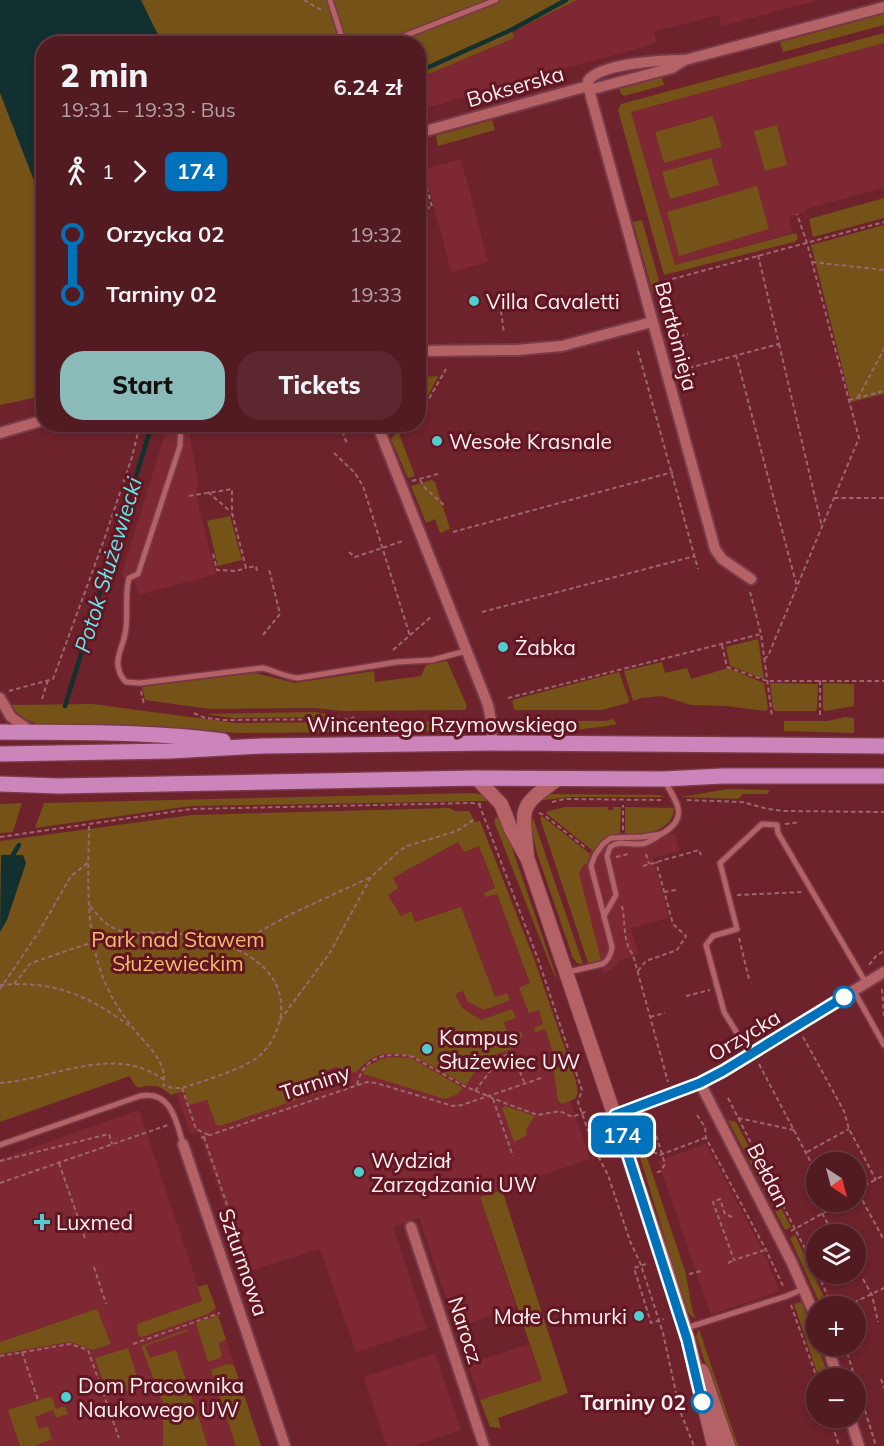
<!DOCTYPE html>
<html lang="en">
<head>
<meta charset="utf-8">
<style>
  :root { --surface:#521a21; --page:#5c272e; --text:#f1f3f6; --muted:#b5a1a5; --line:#68383f; --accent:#8bbbb9 }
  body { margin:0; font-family:Mulish,sans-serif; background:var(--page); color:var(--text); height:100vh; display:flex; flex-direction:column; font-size:22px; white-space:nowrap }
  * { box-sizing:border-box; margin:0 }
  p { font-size:20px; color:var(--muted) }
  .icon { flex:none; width:33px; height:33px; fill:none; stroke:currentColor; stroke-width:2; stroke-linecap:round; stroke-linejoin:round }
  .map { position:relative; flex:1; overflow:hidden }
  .sheet { position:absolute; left:36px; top:36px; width:390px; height:396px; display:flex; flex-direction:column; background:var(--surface); border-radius:24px; box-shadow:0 3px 9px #0003,0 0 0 2px var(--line) }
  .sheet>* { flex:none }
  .badge { padding:0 12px; border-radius:9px; font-size:21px; line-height:39px }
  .needle { width:39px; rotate:144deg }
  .tools { position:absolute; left:806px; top:1152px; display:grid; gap:12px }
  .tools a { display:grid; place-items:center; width:60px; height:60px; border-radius:50%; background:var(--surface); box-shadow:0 3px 9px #0003,0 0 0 2px var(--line); font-size:30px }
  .map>.badge { position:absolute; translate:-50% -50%; box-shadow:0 0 0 3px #fff }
  .legs { display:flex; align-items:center; gap:9px; height:66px; padding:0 24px; font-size:20px }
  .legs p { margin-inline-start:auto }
  .headline { display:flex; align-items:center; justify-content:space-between; height:102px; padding:0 24px }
  h1 { font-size:33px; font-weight:800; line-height:45px }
  .action { display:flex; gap:12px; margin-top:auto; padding:12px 24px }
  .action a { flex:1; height:69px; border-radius:24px; background:var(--accent); color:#111; font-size:24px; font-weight:800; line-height:69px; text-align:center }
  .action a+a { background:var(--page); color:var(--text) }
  ul { padding:0 24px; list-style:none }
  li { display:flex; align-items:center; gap:21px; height:60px; font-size:22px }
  li i { display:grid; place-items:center; width:9px; height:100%; margin:0 8px; background:currentColor }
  li i::after { content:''; width:15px; height:15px; margin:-8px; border:4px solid; border-radius:50%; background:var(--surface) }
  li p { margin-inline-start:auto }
  li:first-child i { background:linear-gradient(#0000 50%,currentColor 0) }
  li:last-child i { background:linear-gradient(currentColor 50%,#0000 0) }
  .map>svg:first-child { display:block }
</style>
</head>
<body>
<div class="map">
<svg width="884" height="1446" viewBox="0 0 884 1446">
  <rect width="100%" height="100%" fill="#6e222c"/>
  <g fill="#7d2832">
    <polygon points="577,0 819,0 722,26 718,15 654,32 657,43 419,110 419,78 514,38 512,33"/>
    <polygon points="884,43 884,188 806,209 807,212 789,217 793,233 675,265 630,112"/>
    <polygon points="461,159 488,262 451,272 424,169"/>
    <polygon points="168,425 188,425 199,487 196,488 199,509 216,574 139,595 135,582 121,576"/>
    <polygon points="474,833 560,1063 561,1073 590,1159 480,1197 516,1307 456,1328 419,1218 393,1227 427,1329 356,1352 320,1249 247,1272 199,1132 191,1135 176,1093 463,991 466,999 492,990 406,925 382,884"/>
    <polygon points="605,833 675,834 679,851 653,858 669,918 631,928 638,953 632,957 620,960 612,970 603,973 576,868"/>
    <polygon points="139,1110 203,1301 137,1324 215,1306 261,1446 0,1446 0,1159"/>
    <polygon points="706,1144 760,1245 780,1291 711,1315 658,1161"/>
    <polygon points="529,1344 542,1380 480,1400 468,1364"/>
    <polygon points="435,1353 461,1430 414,1446 387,1446 364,1377"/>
  </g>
  <g fill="#745218">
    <polygon points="0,0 577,0 512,32 514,38 419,78 418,44 44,44 43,396 0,405"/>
    <polygon points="884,14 884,25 783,52 780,42"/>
    <polygon points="884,33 884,43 631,112 675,265 796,233 798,239 794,242 664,275 618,110 621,104"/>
    <polygon points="661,74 664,85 624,96 621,94 618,86"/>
    <polygon points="713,116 722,147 664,163 655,132"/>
    <polygon points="492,120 495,130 438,146 436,137 438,135"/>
    <polygon points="777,125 787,165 765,171 754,131"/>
    <polygon points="711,158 719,185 670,199 662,172"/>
    <polygon points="757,186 769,229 679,256 667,212"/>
    <polygon points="884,198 884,218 813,237 809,219"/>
    <polygon points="642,220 661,288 660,290 653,293 633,222"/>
    <polygon points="884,225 884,394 851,402 811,245"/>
    <polygon points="438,376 421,410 419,411 419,377"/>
    <polygon points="398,431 415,476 408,478 391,439"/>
    <polygon points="432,480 435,482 450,529 440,533 435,519 426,523 411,486"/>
    <polygon points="230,516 242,560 218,566 207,521"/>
    <polygon points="758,639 764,679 730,666 726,647"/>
    <polygon points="447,661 467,706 465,710 342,711 313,708 210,709 145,700 142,687 255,673 295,683 374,671 375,682 421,676 426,665"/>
    <polygon points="662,662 665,673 687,668 691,679 728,668 764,683 768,708 766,711 726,706 691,705 662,696 641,698 633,701 624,671"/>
    <polygon points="619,672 629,700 628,703 602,710 516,710 514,709 512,700"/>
    <polygon points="770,683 818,684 817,709 816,711 776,711 773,709"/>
    <polygon points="823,683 854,684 854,706 825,711 823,709"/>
    <polygon points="92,704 236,723 476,721 470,727 459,731 241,733 114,726 39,725 23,718 10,705"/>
    <polygon points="315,712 342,717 233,718 205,714"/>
    <polygon points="845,717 854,718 854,733 784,731 784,721 828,721"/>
    <path d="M613,719l4,5c-23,5 -98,14 -113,-3h102z"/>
    <polygon points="728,789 770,790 767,794 743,794 738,799 681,797"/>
    <polygon points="472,793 484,795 493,801 191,806 35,828 44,803"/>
    <polygon points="547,794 659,795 665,797 569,797 536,801"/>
    <polygon points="22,803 13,832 0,833 0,804"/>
    <polygon points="565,807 608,807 608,810 613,810 613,807 621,807 620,834 605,838 593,851 546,813 548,811"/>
    <path d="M625,807l49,1c-1,24 -31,27 -49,26z"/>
    <path d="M449,808l6,3h14l6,11 5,-1 56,143 39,114 3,14 -3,7 -13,5 -4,-3 -5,-36 4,-2 -12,-34 -10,3 -1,-4 9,-4 -4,-14 -10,3 -10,-25 11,-5 -33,-89 -12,3 -1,-4 11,-5 -16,-42 -15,6 -6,-10 -65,36 5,10 -10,7 13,21 10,-5 4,11 46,-15 34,90 12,-4 3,7 -26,10 -16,-8 -5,-11 -8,3 7,14 19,12 31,-11 4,9 -12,4 5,14 12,-4 2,5 -11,4 2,7 -33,12 1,2 -16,23c-33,-18 -79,-54 -110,-12l-20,-6 -16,6 6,17 -106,36 -4,-1 -9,-25 -18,5 -5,-14 -13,4c-5,-4 -11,-9 -18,-9 -15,-2 -14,9 -23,-10l-130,46v-281l192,-26z"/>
    <polygon points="501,816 556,976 555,977 495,824 495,818"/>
    <polygon points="528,816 532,817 534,821 583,964 577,963 573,958 537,853"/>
    <polygon points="542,816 590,854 587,865 585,863 579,873 601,960 588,963 540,818"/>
    <polygon points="392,1057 411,1058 463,1088 458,1094 445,1099 363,1074 366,1067 381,1059"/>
    <polygon points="505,1106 535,1116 527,1128 526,1136 514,1142 502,1108"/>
    <polygon points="728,1120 736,1122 791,1227 785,1230"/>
    <polygon points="636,1144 643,1146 686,1274 692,1309 696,1319 689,1314 686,1308"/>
    <polygon points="502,1190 568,1393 498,1418 501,1428 490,1427 480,1400 542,1380 480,1197"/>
    <polygon points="795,1235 828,1306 821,1306 790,1238"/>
    <polygon points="207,1284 216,1308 208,1314 142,1337 138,1335 137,1324 202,1301 198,1287"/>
    <polygon points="802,1302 816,1346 818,1346 829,1378 819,1378 794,1304"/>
    <polygon points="97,1309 111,1344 93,1350 70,1342 0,1354 0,1342"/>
    <polygon points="218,1315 226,1340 218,1343 222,1354 220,1358 208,1362 196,1323"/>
    <polygon points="188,1329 188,1331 145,1346 150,1358 176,1350 208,1446 163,1446 163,1403 141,1346"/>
    <polygon points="699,1329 738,1446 733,1446 696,1336"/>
    <polygon points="128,1348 140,1386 108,1397 95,1358"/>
    <polygon points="227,1364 233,1365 235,1368 261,1446 236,1446 211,1370"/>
    <polygon points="49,1397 52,1397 56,1409 65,1406 68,1414 56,1418 53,1410 35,1417 39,1429 48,1426 52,1439 35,1446 20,1446 8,1410"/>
  </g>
  <g fill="#123030">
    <polygon points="0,0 141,0 162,43 44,44 43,201 33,178 0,93"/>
    <polygon points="1,855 23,855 26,863 7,920 0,932"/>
  </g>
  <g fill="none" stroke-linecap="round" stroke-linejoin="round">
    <g stroke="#123030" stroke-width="4.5">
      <polyline points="418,72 513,29 566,0"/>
      <polyline points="65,706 152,424"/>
      <polyline points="11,858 19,845"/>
    </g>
    <defs>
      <g id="service">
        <polyline points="330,0 344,44"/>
        <polyline points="384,44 496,0"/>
        <path d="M181,424l-1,22 -42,128 -9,4c-5,19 0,37 -4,56 -2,12 -10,24 -6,36 1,5 4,9 7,12l14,1 123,-15c12,3 22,9 35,10l99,-16 35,-2 34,-9"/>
        <path d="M604,916l12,-21 -9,-39 3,-9c10,-7 20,-2 32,-3 8,-1 14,-7 21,-11 26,-15 14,-31 2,-51"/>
        <path d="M568,972l34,-8c7,-3 9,-10 10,-17l-21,-81 4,-11 8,-11 8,-6 31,-1 19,-3"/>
        <polyline points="854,991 884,1045"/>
        <polyline points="750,1054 724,1012 706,945 713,936 737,929 720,863 762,824 777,825 778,833 866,983"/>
        <path d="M0,1145l140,-49c31,-6 36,24 43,48"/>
        <polyline points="686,1328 787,1296 803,1289"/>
      </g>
      <g id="minor">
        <path d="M685,60c-21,0 -85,3 -97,21v5l127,463 7,10 29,20"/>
        <polyline points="589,90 672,68 685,60 884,7"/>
        <polyline points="418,133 588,86"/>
        <polyline points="418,351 517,350 562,346 652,322"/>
        <polyline points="377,424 488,705 491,720 492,743"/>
        <polyline points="0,433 44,420"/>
        <polyline points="0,698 11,717 32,732"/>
        <polyline points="700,1083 792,1263 816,1318"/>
        <polyline points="615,1115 700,1083 723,1071 884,972"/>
        <polyline points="183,1144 285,1446"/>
        <polyline points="411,1227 484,1446"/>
        <polyline points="827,1346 838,1378"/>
        <polyline points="850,1418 859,1446"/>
      </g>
      <g id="tertiary">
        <polyline points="476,778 501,804 511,829 528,860 664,1262 688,1339 714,1446"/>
        <path d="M527,856c-4,-50 -11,-47 32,-78"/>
        <polyline points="702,1371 728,1446"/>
      </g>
      <g id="primary">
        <path d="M0,732c75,1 149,-1 223,9"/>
        <polyline points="0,754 170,751 262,746 492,743 884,746"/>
        <polyline points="0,784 59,786 476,778 663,779 723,776 884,776"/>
      </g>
    </defs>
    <use href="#service" stroke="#783a48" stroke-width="8"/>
    <use href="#minor" stroke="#783a48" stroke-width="14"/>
    <use href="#tertiary" stroke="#783a48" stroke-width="16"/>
    <use href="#primary" stroke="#783a48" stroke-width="18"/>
    <g stroke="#9d676e" stroke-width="2" stroke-dasharray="4.5 3" stroke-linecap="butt">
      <polyline points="304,0 323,11"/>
      <polyline points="419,144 422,155"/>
      <polyline points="418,210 432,207 419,157"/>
      <polyline points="812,262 884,270"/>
      <polyline points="665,281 884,222"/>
      <polyline points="501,311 504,333"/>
      <polyline points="680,336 688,334"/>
      <polyline points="779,344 822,527"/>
      <polyline points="638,351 698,569"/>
      <polyline points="736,355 797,587"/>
      <polyline points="689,368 779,344 758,255"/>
      <polyline points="858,398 884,349"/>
      <polyline points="849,400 884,391"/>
      <polyline points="418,418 446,369"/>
      <polyline points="340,424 347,444"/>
      <polyline points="334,453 355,473 363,486 410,636"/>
      <polyline points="420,480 425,488 445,506"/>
      <polyline points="412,481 438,474"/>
      <polyline points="208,492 231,512"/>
      <polyline points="189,496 232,489 232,513 246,568 256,566 257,571"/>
      <polyline points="834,498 884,498"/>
      <polyline points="453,532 673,472"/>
      <polyline points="349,552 355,557 403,541"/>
      <polyline points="213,554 217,570 236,571 246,568"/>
      <polyline points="750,592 761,634 772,716"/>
      <polyline points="482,612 695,556"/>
      <polyline points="263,635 280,614 269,569"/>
      <polyline points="722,645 727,667 767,681 884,681"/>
      <polyline points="393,650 432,616"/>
      <polyline points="764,659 768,656 859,438 807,243 797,214"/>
      <polyline points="9,691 53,679 104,540 132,457 140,424"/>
      <polyline points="141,691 144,705"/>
      <polyline points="508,698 761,634"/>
      <polyline points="42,699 48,680"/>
      <polyline points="194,713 205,718 224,720 350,719 357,716"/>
      <polyline points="820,715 820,680"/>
      <polyline points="687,800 742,802 768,809 784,811 884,812"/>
      <polyline points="552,802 565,799 663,800"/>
      <polyline points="479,804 538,959 582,1090 578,1102 595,1150 608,1175 630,1241 641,1265 663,1333 680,1411 694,1446"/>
      <polyline points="539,813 544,815 587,849"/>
      <polyline points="785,824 800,822"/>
      <path d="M89,826c-1,57 -5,120 23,171 6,11 13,21 21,31 13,17 36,34 30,58"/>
      <polyline points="623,830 623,805"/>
      <polyline points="0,837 191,809 471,803 481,804"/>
      <polyline points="646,854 649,864"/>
      <polyline points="616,857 628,854"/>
      <polyline points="643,866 699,850 701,855"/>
      <polyline points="664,892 676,890"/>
      <polyline points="737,895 803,892"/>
      <path d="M90,906c12,14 19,24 38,26"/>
      <path d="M622,906c4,17 0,34 11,49l35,127"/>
      <polyline points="739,938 749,979"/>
      <polyline points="232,947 291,914 371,877"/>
      <polyline points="869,965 876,956 884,951"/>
      <polyline points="638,971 646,961 677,950 686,936 673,924 656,862"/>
      <path d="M14,984l16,-20 7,-3c45,-15 85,-32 133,-28 44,3 116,24 111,80 -2,17 -10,33 -23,44 -15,12 -57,25 -76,31h-10l-9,-3"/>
      <path d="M0,985c54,-5 90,11 132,43"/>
      <polyline points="0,989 40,930 71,876 89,862"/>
      <polyline points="882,989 884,1016"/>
      <polyline points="686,996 710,990"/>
      <polyline points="650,1017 665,1013"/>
      <polyline points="280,1020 329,954 371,877 399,851 407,846 457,831 476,818"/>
      <polyline points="803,1037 844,1111 849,1129 876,1180"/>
      <polyline points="759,1064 816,1172"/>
      <path d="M0,1083c55,-4 114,-40 164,-3"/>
      <path d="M357,1085c6,-28 29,-34 56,-28l51,29 43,18 31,11 22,-4 12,6 16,-6"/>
      <polyline points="182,1088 196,1129 209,1135"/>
      <polyline points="475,1091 501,1057 513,1053 524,1082"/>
      <polyline points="728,1098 816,1270"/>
      <polyline points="493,1099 513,1156"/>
      <polyline points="697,1115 705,1127 706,1138 766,1250 783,1286"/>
      <polyline points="738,1118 794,1130"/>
      <polyline points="645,1126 656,1135 665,1164 661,1171 655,1173"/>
      <polyline points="204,1137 245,1258"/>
      <polyline points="201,1138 367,1082 376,1083 453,1106 462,1105 544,1077"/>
      <polyline points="646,1149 660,1155 705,1138"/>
      <polyline points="807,1152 849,1129"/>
      <polyline points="0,1161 109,1134 112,1144"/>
      <polyline points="59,1163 86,1241"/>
      <polyline points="0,1183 168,1125"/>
      <polyline points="859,1194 884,1240"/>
      <polyline points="855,1196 859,1194 862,1187 884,1175"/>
      <polyline points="822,1213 829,1226"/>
      <polyline points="732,1217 725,1214 720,1199 713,1202 734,1260 765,1250"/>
      <polyline points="791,1231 843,1202"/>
      <polyline points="728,1263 734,1260"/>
      <polyline points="646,1264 634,1268 651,1323 664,1319"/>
      <polyline points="94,1267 106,1304"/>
      <polyline points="689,1274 702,1271"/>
      <polyline points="818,1274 832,1306"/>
      <polyline points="863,1279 872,1295 878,1322"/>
      <polyline points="791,1305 817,1378"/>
      <polyline points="847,1306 884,1288"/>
      <polyline points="133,1344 220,1313"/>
      <polyline points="845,1346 876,1446"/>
      <polyline points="22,1352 38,1400"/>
      <polyline points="0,1356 70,1344 88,1350 119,1438"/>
      <polyline points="881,1379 884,1388"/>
      <polyline points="830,1418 839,1446"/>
    </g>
    <use href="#service" stroke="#b56267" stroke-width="5"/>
    <use href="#minor" stroke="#b56267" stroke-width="10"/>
    <use href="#tertiary" stroke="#b56267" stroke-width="14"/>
    <use href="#primary" stroke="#cc85bb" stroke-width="15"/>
  </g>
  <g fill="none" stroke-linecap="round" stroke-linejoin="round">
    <defs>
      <polyline id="line-1" points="702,1402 687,1339 615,1115 700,1083 723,1071 844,997"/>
    </defs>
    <use href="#line-1" stroke="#fff" stroke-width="14"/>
    <use href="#line-1" stroke="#0072bc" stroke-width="9"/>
  </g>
  <g fill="#52cdcf" stroke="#621622" stroke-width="2">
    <circle cx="474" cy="301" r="6"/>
    <circle cx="437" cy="441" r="6"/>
    <circle cx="503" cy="647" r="6"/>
    <circle cx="427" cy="1049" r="6"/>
    <circle cx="359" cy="1172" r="6"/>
    <path d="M39 1213h6v6h6v6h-6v6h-6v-6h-6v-6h6z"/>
    <circle cx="639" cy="1316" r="6"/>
    <circle cx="66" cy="1397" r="6"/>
  </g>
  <g fill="#fff" stroke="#0072bc" stroke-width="3">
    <circle cx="844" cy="997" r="10"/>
    <circle cx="702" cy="1402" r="10"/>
  </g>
  <g text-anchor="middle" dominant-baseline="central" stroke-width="6" stroke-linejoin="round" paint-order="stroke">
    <g font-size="21" fill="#faf0f1" stroke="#621622">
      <text transform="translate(515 86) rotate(-16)">Bokserska</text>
      <text transform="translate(677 336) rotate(75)">Bartłomieja</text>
      <text x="442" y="724">Wincentego Rzymowskiego</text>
      <text transform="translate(744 1035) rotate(-31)">Orzycka</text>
      <text transform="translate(315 1082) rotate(-18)">Tarniny</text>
      <text transform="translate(769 1175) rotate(63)">Bełdan</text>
      <text transform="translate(244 1262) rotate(71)">Szturmowa</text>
      <text transform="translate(466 1330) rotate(72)">Narocz</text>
    </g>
    <g font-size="21" fill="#faf0f1" stroke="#621622" text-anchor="start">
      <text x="486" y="301">Villa Cavaletti</text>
      <text x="449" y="441">Wesołe Krasnale</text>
      <text x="515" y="647">Żabka</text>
      <text x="439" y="1037">Kampus<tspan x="439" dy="24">Służewiec UW</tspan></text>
      <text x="371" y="1160">Wydział<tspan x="371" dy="24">Zarządzania UW</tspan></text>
      <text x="56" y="1222">Luxmed</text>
      <text x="627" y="1316" text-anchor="end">Małe Chmurki</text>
      <text x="78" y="1385">Dom Pracownika<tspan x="78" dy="24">Naukowego UW</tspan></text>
    </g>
    <g font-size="21" fill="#f3bc68" stroke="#621622">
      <text x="178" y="939">Park nad Stawem<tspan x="178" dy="24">Służewieckim</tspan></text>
    </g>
    <g font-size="21" font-weight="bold" fill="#faf0f1" stroke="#621622" text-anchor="end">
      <text x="686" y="1402">Tarniny 02</text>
    </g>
    <g font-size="22" font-style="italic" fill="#5eeaec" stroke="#621622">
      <text transform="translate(108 565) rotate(-73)">Potok Służewiecki</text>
    </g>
  </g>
</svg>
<div class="tools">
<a><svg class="needle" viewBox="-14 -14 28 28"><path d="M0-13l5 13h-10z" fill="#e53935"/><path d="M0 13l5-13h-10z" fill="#b5a1a5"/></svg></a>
<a><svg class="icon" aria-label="layers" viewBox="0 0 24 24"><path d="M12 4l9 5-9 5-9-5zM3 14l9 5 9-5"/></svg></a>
<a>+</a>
<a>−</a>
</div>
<b class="badge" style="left:622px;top:1135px;background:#0072bc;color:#fff">174</b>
<section class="sheet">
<div class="headline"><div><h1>2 min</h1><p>19:31 – 19:33 · Bus</p></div><b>6.24 zł</b></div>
<div class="legs"><svg class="icon" aria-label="walk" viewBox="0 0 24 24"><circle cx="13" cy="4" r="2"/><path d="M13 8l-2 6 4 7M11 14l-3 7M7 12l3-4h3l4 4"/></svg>1<svg class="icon" aria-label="forward" viewBox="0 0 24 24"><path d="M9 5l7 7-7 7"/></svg><b class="badge" style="background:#0072bc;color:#fff">174</b></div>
<ul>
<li><i style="color:#0072bc"></i><b>Orzycka 02</b><p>19:32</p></li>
<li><i style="color:#0072bc"></i><b>Tarniny 02</b><p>19:33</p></li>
</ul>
<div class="action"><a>Start</a><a>Tickets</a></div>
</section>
</div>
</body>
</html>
